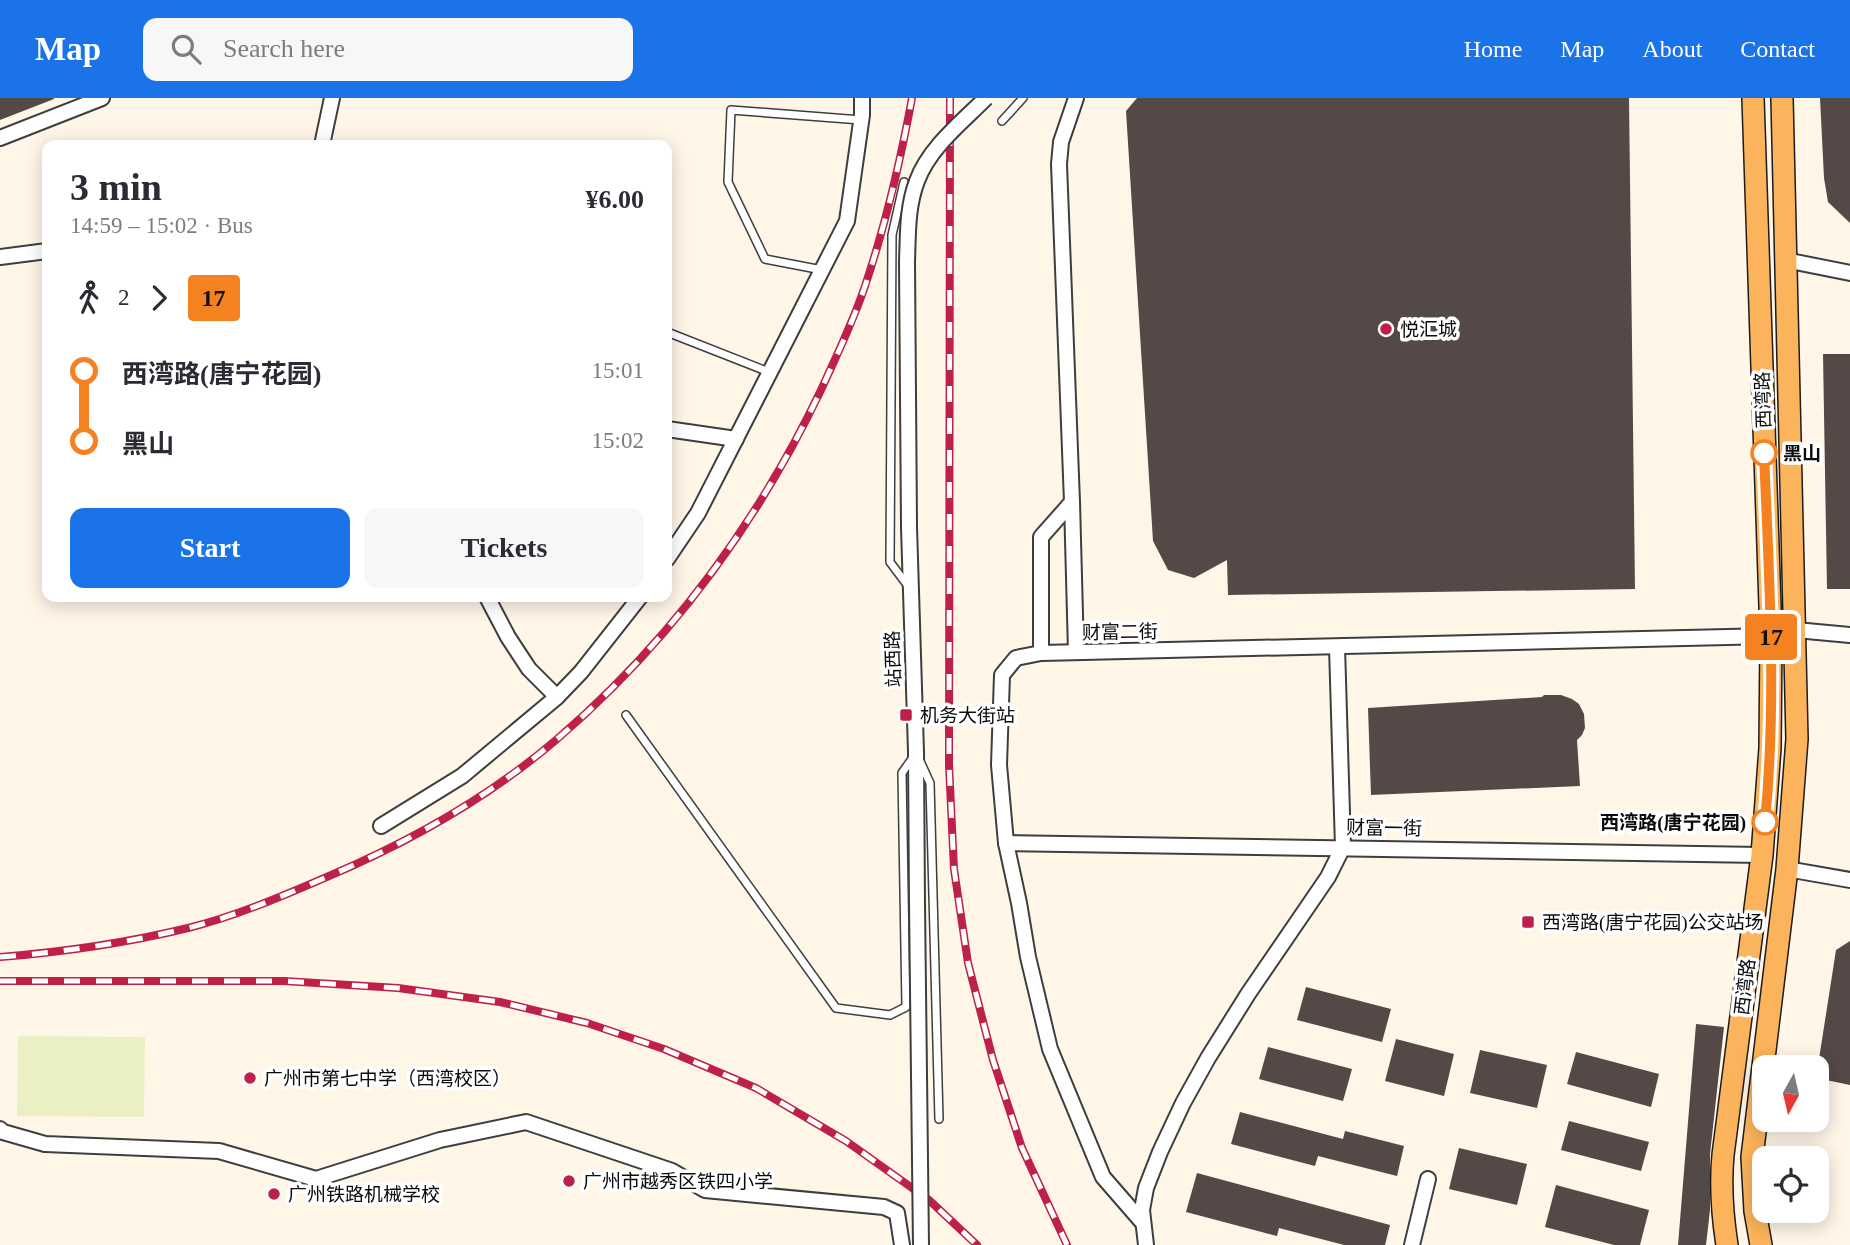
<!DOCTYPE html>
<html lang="en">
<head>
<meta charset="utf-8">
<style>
  :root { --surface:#fff; --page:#f7f7f7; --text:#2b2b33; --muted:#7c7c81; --accent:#1a73e8 }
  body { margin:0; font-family:"Times New Roman","Noto Sans SC",serif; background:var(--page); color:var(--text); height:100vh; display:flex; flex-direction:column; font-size:26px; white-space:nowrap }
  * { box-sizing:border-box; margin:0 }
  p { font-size:23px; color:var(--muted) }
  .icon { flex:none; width:38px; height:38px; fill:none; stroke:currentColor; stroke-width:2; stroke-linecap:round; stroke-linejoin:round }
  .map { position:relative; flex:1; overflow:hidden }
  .details { position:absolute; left:42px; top:42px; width:630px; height:462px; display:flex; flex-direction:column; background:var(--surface); border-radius:14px; box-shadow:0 4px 18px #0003 }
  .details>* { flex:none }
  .badge { padding:0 14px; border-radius:5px; font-size:24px; line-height:46px }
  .needle { width:46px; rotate:188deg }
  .tools { position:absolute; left:1752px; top:957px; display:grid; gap:14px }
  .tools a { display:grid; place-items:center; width:77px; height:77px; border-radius:14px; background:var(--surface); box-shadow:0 4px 18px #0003; font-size:35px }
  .map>.badge { position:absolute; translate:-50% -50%; box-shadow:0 0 0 4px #fff }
  .legs { display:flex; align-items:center; gap:10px; height:77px; padding:0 28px; font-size:23px }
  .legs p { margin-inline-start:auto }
  .head { display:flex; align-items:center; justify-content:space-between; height:119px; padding:0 28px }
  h1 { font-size:38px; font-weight:700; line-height:52px }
  .action { display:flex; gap:14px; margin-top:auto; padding:14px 28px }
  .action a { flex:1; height:80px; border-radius:14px; background:var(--accent); color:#fff; font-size:28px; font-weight:700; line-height:80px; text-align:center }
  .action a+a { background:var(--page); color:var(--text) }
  ul { padding:0 28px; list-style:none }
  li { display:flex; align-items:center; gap:24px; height:70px; font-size:26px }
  li i { display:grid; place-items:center; width:10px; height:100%; margin:0 9px; background:currentColor }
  li i::after { content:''; width:18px; height:18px; margin:-9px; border:5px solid; border-radius:50%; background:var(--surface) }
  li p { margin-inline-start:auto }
  li:first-child i { background:linear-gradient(#0000 50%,currentColor 0) }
  li:last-child i { background:linear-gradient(currentColor 50%,#0000 0) }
  header { display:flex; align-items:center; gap:42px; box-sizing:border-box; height:98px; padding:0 35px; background:var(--accent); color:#fff }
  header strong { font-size:33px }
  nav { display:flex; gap:38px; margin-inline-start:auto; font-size:24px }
  .search { width:490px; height:63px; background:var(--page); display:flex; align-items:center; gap:18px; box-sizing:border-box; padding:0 24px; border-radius:14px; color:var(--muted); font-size:26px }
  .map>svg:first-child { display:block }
</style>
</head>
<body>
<header>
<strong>Map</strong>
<div class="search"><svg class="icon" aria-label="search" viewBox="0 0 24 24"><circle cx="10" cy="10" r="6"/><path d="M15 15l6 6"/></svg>Search here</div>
<nav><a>Home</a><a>Map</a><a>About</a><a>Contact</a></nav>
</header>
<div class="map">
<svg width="1850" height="1147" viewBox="0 0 1850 1147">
  <rect width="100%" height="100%" fill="#fff6e8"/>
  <polygon fill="#eaf0c4" points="18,938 145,939 144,1019 17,1018"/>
  <g fill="#544947">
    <polygon points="0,0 54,0 54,1 0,22"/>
    <polygon points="1137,0 1629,0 1635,491 1228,497 1227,462 1194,480 1168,472 1153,443 1126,13"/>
    <polygon points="1820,0 1850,0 1850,125 1828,104 1824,80"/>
    <polygon points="1823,256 1850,256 1850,491 1827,491"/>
    <polygon points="1544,597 1561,597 1572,601 1579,606 1584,616 1585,630 1582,637 1577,642 1580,688 1371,697 1368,610 1542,599"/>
    <polygon points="1850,843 1850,987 1816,980 1836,852"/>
    <polygon points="1306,889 1391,911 1382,944 1297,922"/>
    <polygon points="1696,926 1724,929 1710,1056 1710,1112 1706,1147 1678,1147"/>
    <polygon points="1396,941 1454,956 1444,998 1385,983"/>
    <polygon points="1268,949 1352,971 1343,1003 1259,981"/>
    <polygon points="1480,952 1547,967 1537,1010 1470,995"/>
    <polygon points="1576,954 1659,976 1651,1009 1567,986"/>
    <polygon points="1240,1014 1343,1041 1345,1033 1404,1048 1397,1078 1318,1058 1315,1068 1231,1046"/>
    <polygon points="1569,1023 1649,1044 1641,1073 1561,1052"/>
    <polygon points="1459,1050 1527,1066 1517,1107 1449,1091"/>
    <polygon points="1197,1075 1390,1127 1385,1147 1344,1147 1279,1130 1277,1138 1186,1114"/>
    <polygon points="1556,1087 1649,1112 1640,1147 1614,1147 1545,1129"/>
  </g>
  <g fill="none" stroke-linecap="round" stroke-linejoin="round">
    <defs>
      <g id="lane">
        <polyline points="1002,23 1023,0"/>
        <polyline points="904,84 892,137 890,464 908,488"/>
        <polyline points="822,172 765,161 728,84 731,12 861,22"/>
        <polyline points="667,234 769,274"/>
        <polyline points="626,617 836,910 890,917 906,909 902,675 914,658"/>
        <polyline points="919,661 930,685 939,1021"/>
      </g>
      <g id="street">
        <polyline points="0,40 102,0"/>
        <polyline points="322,47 332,0"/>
        <polyline points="0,159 47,153"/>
        <polyline points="1785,162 1850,175"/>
        <polyline points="667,331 736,341"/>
        <polyline points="1072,404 1076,554"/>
        <polyline points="909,429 916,654 917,806"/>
        <polyline points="667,461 698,415 847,123 862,17 862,0"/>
        <polyline points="487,499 508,539 529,571 557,599"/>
        <polyline points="1796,532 1850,537"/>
        <polyline points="1041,555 1041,439 1072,404 1059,66 1061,44 1076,0"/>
        <polyline points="381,728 462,678 557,599 581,574 640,499"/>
        <polyline points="1006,745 1762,757"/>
        <polyline points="1787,771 1850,782"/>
        <polyline points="0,1031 3,1034 45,1046 219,1053 316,1081 440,1042 526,1024 672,1073 705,1092 884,1109 897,1115 902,1147"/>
        <polyline points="1143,1125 1103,1079 1050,951 1028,859 1019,805 1006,745 999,667 1002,577 1016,560 1041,555 1771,538"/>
        <polyline points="1146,1147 1142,1112 1146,1090 1160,1054 1183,1005 1208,960 1248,896 1328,779 1343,749 1337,549"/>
        <polyline points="1412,1147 1428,1081"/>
      </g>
      <g id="primary">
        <path d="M1727,1147c-5,-32 -7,-58 -4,-90l39,-300 8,-107 1,-112 -18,-538"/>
        <polyline points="1761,1147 1755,1113 1752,1059 1787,771 1797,641 1782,0"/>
      </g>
    </defs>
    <use href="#lane" stroke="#3e3e3e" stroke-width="10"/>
    <use href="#street" stroke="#3e3e3e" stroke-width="18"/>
    <use href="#primary" stroke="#1c1c1c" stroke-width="24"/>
    <use href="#lane" stroke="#fff" stroke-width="7"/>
    <use href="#street" stroke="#fff" stroke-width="14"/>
    <use href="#primary" stroke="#fcb45c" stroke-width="21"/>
    <defs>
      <g id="rail">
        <polyline points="950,0 949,667 954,771 968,865 993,962 1022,1050 1067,1147"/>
        <path d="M0,859c64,-5 126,-14 188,-29 48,-12 95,-32 141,-52 80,-34 160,-79 227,-136 113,-97 201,-216 265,-350 15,-33 31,-66 43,-101 21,-62 36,-126 48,-191"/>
        <polyline points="0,883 284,883 398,890 500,904 587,925 664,951 756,990 846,1043 929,1102 977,1147"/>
      </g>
    </defs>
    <use href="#rail" stroke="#bd2149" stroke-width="8"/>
    <use href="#rail" stroke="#fff" stroke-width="5" stroke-dasharray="16" stroke-linecap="butt"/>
    <defs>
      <g id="street-bridge">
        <path d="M909,429l-2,-265c1,-27 0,-55 10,-81 12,-33 44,-58 69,-83"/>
        <polyline points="917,806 921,1147"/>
      </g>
    </defs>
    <use href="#street-bridge" stroke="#3e3e3e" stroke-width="18" stroke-linecap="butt"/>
    <use href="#street-bridge" stroke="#fff" stroke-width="14"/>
  </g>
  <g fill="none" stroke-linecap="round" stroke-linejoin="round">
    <defs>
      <path id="line-1" d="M1764,355c5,122 13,246 1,369"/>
    </defs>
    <use href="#line-1" stroke="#fff" stroke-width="16"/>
    <use href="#line-1" stroke="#f58220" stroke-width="10"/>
  </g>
  <g fill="#bd2149" stroke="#fff" stroke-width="2.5">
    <circle cx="1386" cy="231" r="7"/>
    <rect x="899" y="610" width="14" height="14" rx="3.5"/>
    <rect x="1521" y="817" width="14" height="14" rx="3.5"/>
    <circle cx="250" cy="980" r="7"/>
    <circle cx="569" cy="1083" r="7"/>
    <circle cx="274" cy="1096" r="7"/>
  </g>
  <g fill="#fff" stroke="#f58220" stroke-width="3.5">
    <circle cx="1764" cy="355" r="12"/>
    <circle cx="1765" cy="724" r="12"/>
  </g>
  <g text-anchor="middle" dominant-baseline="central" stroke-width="7" stroke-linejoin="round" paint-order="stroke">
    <g font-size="19" fill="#0b0b0b" stroke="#fff" text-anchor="start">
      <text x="1400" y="231">悦汇城</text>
      <text x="920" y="617">机务大街站</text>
      <text x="1542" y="824">西湾路(唐宁花园)公交站场</text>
      <text x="264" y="980">广州市第七中学（西湾校区）</text>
      <text x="583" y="1083">广州市越秀区铁四小学</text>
      <text x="288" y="1096">广州铁路机械学校</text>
    </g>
    <g font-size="19" fill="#0b0b0b" stroke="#fff">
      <text transform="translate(1763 302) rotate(-92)">西湾路</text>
      <text transform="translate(1120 534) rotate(-1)">财富二街</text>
      <text transform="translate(893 561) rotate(-92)">站西路</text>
      <text transform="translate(1384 730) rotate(1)">财富一街</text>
      <text transform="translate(1745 889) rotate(-83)">西湾路</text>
    </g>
    <g font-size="19" font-weight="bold" fill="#0b0b0b" stroke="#fff" text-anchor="start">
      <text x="1783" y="355">黑山</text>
      <text x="1746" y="724" text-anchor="end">西湾路(唐宁花园)</text>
    </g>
  </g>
</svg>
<div class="tools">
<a><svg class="needle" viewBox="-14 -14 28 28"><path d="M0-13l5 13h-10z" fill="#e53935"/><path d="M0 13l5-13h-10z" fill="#7c7c81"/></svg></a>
<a><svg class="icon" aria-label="locate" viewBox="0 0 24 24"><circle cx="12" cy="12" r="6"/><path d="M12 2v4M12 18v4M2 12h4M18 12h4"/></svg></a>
</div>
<b class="badge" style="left:1771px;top:539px;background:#f58220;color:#111">17</b>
<section class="details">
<div class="head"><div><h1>3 min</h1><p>14:59 – 15:02 · Bus</p></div><b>¥6.00</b></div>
<div class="legs"><svg class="icon" aria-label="walk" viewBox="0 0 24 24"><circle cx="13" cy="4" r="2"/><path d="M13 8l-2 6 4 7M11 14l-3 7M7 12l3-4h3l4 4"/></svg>2<svg class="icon" aria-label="forward" viewBox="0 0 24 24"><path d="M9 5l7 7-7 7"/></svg><b class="badge" style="background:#f58220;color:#111">17</b></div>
<ul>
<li><i style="color:#f58220"></i><b>西湾路(唐宁花园)</b><p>15:01</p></li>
<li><i style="color:#f58220"></i><b>黑山</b><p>15:02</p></li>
</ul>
<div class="action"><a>Start</a><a>Tickets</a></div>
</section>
</div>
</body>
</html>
